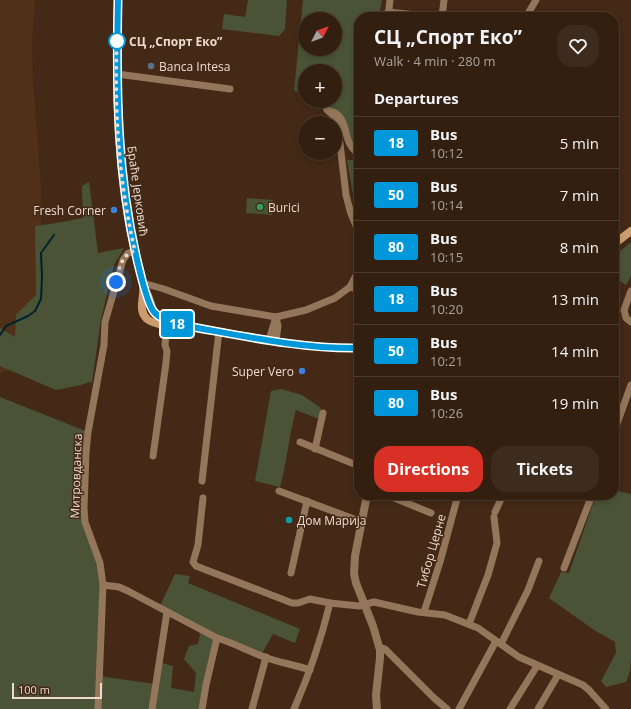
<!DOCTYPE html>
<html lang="en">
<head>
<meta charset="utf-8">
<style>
  :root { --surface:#321f10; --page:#3d2c1e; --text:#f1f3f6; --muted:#a8a29f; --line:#4d3d30; --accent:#d93025 }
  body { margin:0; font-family:"Open Sans",sans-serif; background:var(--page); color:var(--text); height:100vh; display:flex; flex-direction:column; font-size:15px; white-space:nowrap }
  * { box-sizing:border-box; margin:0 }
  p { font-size:13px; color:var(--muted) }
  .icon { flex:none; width:22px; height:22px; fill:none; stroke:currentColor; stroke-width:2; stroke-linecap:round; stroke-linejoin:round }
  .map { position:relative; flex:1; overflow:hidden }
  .details { position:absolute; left:354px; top:12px; width:265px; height:488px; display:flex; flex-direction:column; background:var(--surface); border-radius:16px; box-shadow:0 2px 6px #0003,0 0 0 1px var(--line) }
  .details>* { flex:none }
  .badge { padding:0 8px; border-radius:3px; font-size:14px; line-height:26px }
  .needle { width:26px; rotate:48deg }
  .buttons { position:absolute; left:298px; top:12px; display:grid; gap:8px }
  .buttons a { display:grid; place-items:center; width:44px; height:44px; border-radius:50%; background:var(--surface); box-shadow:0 2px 6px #0003,0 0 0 1px var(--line); font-size:20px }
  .scale { position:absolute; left:12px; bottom:10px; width:90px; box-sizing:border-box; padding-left:4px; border:2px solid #ecdacf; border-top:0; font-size:11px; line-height:14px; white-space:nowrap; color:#ecdacf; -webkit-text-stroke:3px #432916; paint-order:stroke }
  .you { position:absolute; width:20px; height:20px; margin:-10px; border:3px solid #fff; border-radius:50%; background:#1a73e8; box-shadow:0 0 0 6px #1a73e833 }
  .map>.badge { position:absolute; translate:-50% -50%; box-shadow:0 0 0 2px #fff }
  h2 { padding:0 20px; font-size:15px; line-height:36px }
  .round { display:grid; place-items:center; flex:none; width:42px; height:42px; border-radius:16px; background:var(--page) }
  .overview { display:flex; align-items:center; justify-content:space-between; height:68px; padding:0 20px }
  h1 { font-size:19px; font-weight:700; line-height:30px }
  .cta { display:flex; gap:8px; margin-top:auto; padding:8px 20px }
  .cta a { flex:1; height:46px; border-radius:16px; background:var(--accent); color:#fff; font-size:16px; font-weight:700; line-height:46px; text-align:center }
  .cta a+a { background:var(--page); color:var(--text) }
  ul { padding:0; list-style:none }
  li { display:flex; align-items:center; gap:12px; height:52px; padding:0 20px; border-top:1px solid var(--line) }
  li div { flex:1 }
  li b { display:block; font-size:15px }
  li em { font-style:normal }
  li .badge { min-width:44px; font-weight:700; text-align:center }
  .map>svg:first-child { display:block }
</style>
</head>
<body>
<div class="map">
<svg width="631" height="709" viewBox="0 0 631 709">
  <rect width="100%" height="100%" fill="#432916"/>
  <polygon fill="#503017" points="0,0 35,0 32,44 33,81 41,188 42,273 19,366 0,373"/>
  <g fill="#4a5336" fill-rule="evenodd">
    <polygon points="248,0 287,0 285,29 279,36 222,29 224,14 245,17"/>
    <path d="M303,0h79l-3,17h-20v132h-3l-22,-37 -25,-6v-5h26v-30h-30v22l-11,-2zM305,19h30v30h-30z"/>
    <polygon points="347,160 359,160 359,217 354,201"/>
    <polygon points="89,182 98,253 124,248 114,265 101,319 92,383 90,382 81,385 56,390 0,366 0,328 15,337 16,315 36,295 35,226 56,223 83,218 82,186"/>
    <polygon points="247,198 273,200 272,215 246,213"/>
    <polygon points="631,242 631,276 626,285 614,278 614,256"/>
    <path d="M281,389l21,6 19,13 -2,11 -23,-9c-7,25 -9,52 -16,77l-25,-6 16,-90z"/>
    <polygon points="0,397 88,432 84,508 100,563 99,676 155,684 159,662 173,666 171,688 194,692 196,673 184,659 189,646 198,644 201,630 159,608 175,574 190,576 188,583 300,629 295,643 273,634 261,655 217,638 202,709 0,709"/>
    <polygon points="614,490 631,494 631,659 630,671 626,682 606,687 601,681 616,653 615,642 594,630 549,598 561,572 569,573 596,495 602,495 611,499 612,495 614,495"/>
  </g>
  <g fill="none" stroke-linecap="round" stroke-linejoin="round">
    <polyline stroke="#002230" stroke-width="2" points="0,335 6,326 28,316 35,311 41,299 42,277 41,253 46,246 54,235"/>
    <g stroke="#94765a" stroke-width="7">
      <polyline points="388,12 435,17"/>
      <polyline points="388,17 390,0"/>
      <polyline points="442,17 444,0"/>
      <polyline points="526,17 536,0"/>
      <polyline points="117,74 230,89"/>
      <polyline points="327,110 333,115 338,127 346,195 351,214 359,233"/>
      <path d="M329,111c23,5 10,30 30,43"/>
      <polyline points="143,283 164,289 211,306 276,317 306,310 335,298 350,287 359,270"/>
      <polyline points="350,287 359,290"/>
      <polyline points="631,291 624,310 626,318 631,322"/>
      <polyline points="276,317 278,326 276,341"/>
      <polyline points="269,340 276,317"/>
      <polyline points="614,432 631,385"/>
      <polyline points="300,442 359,466"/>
      <polyline points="315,449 323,413"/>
      <polyline points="153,456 166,363 167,351 165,345 167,325"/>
      <polyline points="202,481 219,331"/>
      <polyline points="279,491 362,522"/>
      <polyline points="387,495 431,513"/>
      <polyline points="203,498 198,545 193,562 196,566 292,603 298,603 310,599 330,603 359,606 374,602 418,612 445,615 478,628 519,657 583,685 589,690 606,709"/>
      <polyline points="495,512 503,495"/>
      <polyline points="564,568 592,495"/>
      <polyline points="291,573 307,501"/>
      <path d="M103,585l16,2 9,4 89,47c17,5 33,14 50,20 14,5 29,7 43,12"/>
      <polyline points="424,612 440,562 458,495"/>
      <polyline points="469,624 488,575 497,543 494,517"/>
      <polyline points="501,644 528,590 539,561"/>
      <polyline points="379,647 385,649 434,698 447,709"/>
      <polyline points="98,709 103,585 100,563 85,522 84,508 86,453 88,432 104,345 105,322 123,260 128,253 135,251"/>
      <polyline points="152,709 167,612"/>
      <polyline points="202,709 206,685 217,638"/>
      <polyline points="252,709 266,657"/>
      <path d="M294,709c15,-34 27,-69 36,-106"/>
      <polyline points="459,709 496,641"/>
      <polyline points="510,709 537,666"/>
      <polyline points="538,709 558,675"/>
    </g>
    <polyline stroke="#94765a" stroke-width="8" points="367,495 355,556 354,574 356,583 373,626 380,650 380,658 376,695 377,709"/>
    <g stroke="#cc9c6f" stroke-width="8">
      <path d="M118,0c-2,71 -2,141 9,211 2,14 5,28 8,41 3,11 7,22 8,33 2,12 -6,25 4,34 10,8 27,5 38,7 58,9 116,23 174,22"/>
      <polyline points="614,244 631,231"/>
      <path d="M145,289c11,21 1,24 28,33"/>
    </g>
  </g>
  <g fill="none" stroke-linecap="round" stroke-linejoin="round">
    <defs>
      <path id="line" d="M118,0c-2,93 -1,181 22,272 2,8 9,34 14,40 6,7 18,10 27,13 58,10 118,24 178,23"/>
    </defs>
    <use href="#line" stroke="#fff" stroke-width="9"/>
    <use href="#line" stroke="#0098da" stroke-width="6"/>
    <path stroke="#ecdacf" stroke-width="4" stroke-dasharray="0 7.2" d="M116,282c3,-12 5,-28 19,-31 -16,-68 -21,-140 -18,-210"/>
  </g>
  <circle fill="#fff" stroke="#0098da" stroke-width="2" cx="117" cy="41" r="8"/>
  <circle fill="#5c6f8a" stroke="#432916" stroke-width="1.5" cx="151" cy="66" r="4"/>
  <circle fill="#2e9e5b" stroke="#432916" stroke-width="1.5" cx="260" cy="207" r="4"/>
  <g fill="#3f7fe0" stroke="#432916" stroke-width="1.5">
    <circle cx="114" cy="210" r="4"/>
    <circle cx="302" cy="371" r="4"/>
  </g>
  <circle fill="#0f9aa8" stroke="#432916" stroke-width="1.5" cx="289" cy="520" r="4"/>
  <g text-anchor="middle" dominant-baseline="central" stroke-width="3" stroke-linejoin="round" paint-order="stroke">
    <g font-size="12" font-weight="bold" fill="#ecdacf" stroke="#432916" text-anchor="start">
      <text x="129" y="41">СЦ „Спорт Еко”</text>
    </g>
    <g font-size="12" fill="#ecdacf" stroke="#432916" text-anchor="start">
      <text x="159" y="66">Banca Intesa</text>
      <text x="268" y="207">Burici</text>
      <text x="106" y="210" text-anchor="end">Fresh Corner</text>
      <text x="294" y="371" text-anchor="end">Super Vero</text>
      <text x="297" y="520">Дом Марија</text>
    </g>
    <g font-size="12" fill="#ecdacf" stroke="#432916">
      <text transform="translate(138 191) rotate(82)">Браће Јерковић</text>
      <text transform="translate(76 476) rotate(-88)">Митровданска</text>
      <text transform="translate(431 551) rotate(-74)">Тибор Церне</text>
    </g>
  </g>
</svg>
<div class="buttons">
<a><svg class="needle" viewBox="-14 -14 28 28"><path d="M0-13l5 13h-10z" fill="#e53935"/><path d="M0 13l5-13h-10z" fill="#a8a29f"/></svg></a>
<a>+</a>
<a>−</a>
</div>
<div class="scale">100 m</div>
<div class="you" style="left:116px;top:282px"></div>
<b class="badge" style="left:177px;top:324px;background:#0098da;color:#fff">18</b>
<section class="details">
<div class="overview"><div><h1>СЦ „Спорт Еко”</h1><p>Walk · 4 min · 280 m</p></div><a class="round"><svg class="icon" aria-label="heart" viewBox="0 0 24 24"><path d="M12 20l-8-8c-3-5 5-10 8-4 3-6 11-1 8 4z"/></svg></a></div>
<h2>Departures</h2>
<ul>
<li><span class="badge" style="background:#0098da;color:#fff">18</span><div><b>Bus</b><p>10:12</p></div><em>5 min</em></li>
<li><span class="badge" style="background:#0098da;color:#fff">50</span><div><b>Bus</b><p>10:14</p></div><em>7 min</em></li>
<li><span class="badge" style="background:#0098da;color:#fff">80</span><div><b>Bus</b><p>10:15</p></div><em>8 min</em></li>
<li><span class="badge" style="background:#0098da;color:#fff">18</span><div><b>Bus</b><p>10:20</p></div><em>13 min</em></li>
<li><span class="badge" style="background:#0098da;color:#fff">50</span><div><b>Bus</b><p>10:21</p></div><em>14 min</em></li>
<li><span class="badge" style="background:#0098da;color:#fff">80</span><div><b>Bus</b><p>10:26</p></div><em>19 min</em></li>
</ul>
<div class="cta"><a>Directions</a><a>Tickets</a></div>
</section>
</div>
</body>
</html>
